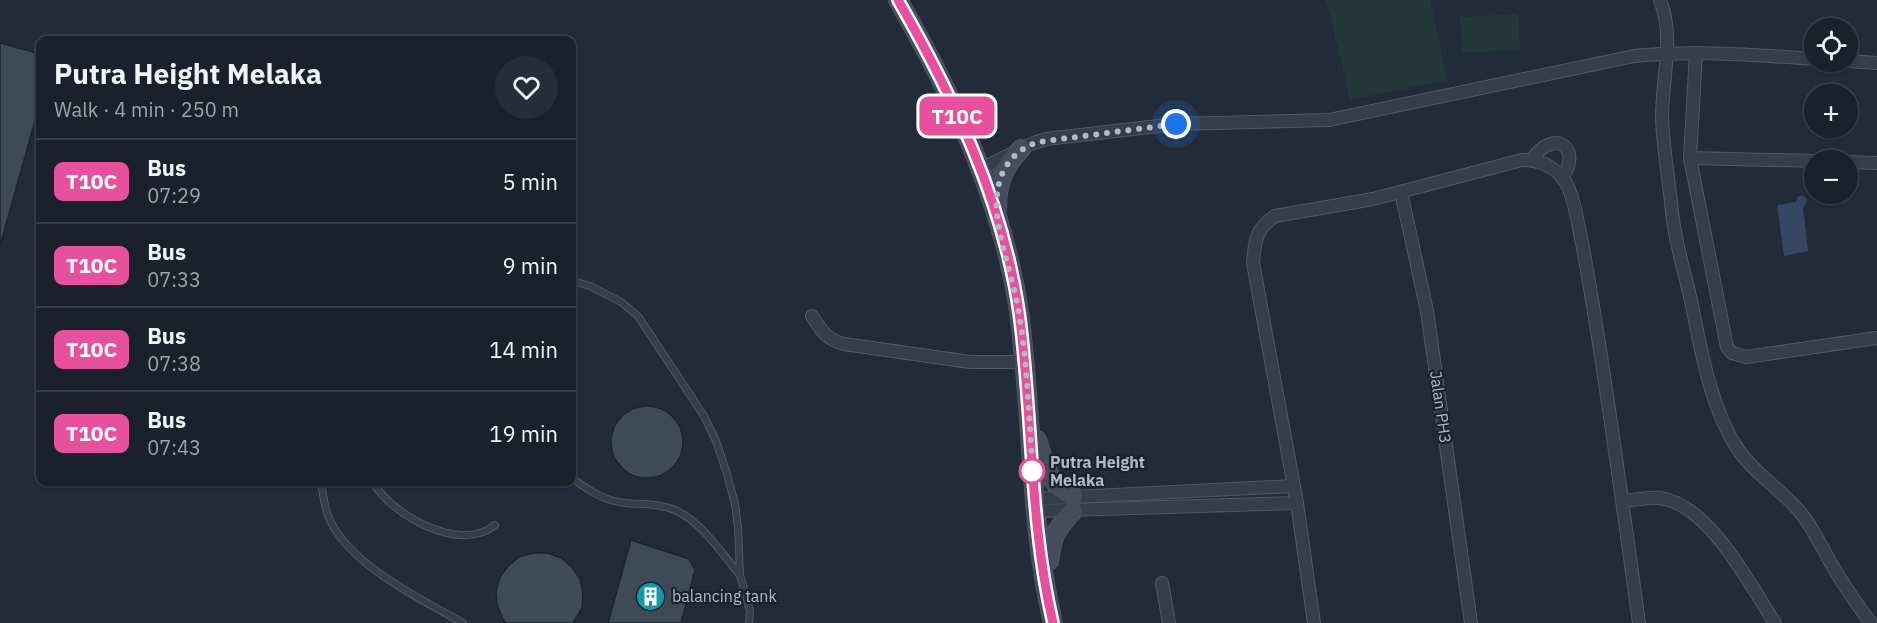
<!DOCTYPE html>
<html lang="en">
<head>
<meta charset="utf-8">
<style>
  :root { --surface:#1a202c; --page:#272d38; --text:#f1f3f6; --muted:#9fa3a9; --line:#383e48 }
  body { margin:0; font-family:"IBM Plex Sans",sans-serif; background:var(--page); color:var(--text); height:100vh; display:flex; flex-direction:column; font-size:22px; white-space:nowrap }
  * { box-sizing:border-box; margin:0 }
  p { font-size:20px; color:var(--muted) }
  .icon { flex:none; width:33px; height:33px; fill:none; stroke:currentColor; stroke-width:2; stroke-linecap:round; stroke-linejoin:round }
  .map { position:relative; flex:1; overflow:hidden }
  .sheet { position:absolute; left:36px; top:36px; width:540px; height:450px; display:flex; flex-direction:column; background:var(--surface); border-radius:12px; box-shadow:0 2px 4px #0004,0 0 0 2px var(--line) }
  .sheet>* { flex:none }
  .badge { padding:0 12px; border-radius:9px; font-size:21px; line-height:39px }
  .buttons { position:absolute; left:1804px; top:18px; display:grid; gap:12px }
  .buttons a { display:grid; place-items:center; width:54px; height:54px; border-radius:50%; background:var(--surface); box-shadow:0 2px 4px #0004,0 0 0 2px var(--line); font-size:30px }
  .you { position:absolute; width:30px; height:30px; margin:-15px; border:4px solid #fff; border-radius:50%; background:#1a73e8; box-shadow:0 0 0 9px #1a73e833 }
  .map>.badge { position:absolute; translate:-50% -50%; box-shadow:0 0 0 3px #fff }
  .round { display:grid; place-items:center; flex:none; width:63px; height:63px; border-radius:32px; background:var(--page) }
  .overview { display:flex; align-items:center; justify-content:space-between; height:102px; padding:0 18px }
  h1 { font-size:28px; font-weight:700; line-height:45px }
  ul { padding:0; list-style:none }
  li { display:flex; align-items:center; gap:18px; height:84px; padding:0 18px; border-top:2px solid var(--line) }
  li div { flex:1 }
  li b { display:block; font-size:22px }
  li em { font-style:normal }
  li .badge { min-width:66px; font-weight:700; text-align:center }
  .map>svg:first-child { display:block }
</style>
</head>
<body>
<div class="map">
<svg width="1877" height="623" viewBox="0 0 1877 623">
  <rect width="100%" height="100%" fill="#222b3a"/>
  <g fill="#24373b">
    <polygon points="1326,0 1430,0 1448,80 1350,100"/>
    <polygon points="1518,14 1520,50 1462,53 1460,17"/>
  </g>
  <polygon fill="#364561" points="1802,195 1806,198 1807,202 1803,207 1808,251 1784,256 1777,205 1796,202 1797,197"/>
  <g fill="#3e4959" stroke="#1d2431" stroke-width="1.5">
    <polygon points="0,43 40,54 40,103 0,246"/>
    <circle cx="647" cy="442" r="36"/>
    <polygon points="631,540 689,559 695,570 681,623 608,623"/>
    <polygon points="533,553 547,553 561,558 572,567 580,579 583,593 582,608 573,623 506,623 503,619 497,605 496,591 500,577 508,566 519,557"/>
  </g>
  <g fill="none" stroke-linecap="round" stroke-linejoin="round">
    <defs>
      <g id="service">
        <polyline points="572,281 590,286 621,302 638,316 704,416 716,441 727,474 735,504 738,527 740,575 750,611 749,623"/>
        <path d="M572,478c16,12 32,23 53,25 17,2 34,0 50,7 27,12 46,43 65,65"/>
        <path d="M321,482c2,11 3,25 8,36 20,47 92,81 134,105"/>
        <path d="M373,482c18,33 88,72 122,43"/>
      </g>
      <g id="minor">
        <path d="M1660,0c15,37 2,78 2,117 1,31 7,63 10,95 3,28 11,56 18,84 11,52 19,110 49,155 16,23 43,39 61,61 15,18 23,39 35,58 11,19 23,36 36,53"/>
        <polyline points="1696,53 1690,158 1727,347 1732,353 1746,357 1877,338"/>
        <polyline points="1848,61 1877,63"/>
        <polyline points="1690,158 1815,161"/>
        <path d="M1532,160c20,-32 52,-14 30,18"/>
        <polyline points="1848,162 1877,163"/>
        <path d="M981,169l50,-25 15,-5 130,-15 153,-4 305,-64c61,-6 120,-1 181,3"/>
        <polyline points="1401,192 1427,311 1471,623"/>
        <path d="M812,316c9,14 15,24 32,28l126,18h54"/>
        <polyline points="1035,499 1294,486"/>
        <path d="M1623,501c12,-1 25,-4 37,-3 50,7 89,86 115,125"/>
        <polyline points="1036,511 1297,503"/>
        <polyline points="1162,583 1169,623"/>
        <path d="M1314,623l-17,-120 -44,-240c2,-23 2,-33 22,-47l98,-17 149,-39c20,0 39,9 47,29 7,17 9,36 13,54 6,31 11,63 16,94 15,95 28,191 41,286"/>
      </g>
      <g id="secondary">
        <path d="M898,0c55,96 105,201 121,312 14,103 10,209 34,311"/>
        <path d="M997,209c0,-25 6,-42 24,-60"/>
        <path d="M1037,440c8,24 11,46 36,56"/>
        <path d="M1049,561c4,-26 6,-31 24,-50"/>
      </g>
    </defs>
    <use href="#service" stroke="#515865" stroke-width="8"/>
    <use href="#minor" stroke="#515865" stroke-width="14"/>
    <use href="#secondary" stroke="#515865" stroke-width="20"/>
    <use href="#service" stroke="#363d4a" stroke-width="6"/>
    <use href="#minor" stroke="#363d4a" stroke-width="12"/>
    <use href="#secondary" stroke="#444c5d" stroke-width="18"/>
  </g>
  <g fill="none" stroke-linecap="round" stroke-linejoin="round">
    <defs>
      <path id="line" d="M898,0c55,96 105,201 121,312 14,103 10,209 34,311"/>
    </defs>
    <use href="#line" stroke="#fff" stroke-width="14"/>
    <use href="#line" stroke="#e6509d" stroke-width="9"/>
    <path stroke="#b1b8c6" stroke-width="6" stroke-dasharray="0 10.8" d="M1032,471l1,6c-4,-56 -5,-113 -15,-169 -6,-36 -27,-85 -20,-120 4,-23 19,-39 40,-46l138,-18"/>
  </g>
  <defs>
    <symbol id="building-disc" viewBox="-11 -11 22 22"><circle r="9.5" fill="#0f9aa8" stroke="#1b222f"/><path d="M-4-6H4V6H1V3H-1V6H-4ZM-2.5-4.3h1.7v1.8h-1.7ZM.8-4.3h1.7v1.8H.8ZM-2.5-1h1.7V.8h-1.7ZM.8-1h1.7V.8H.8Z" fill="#fff"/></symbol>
  </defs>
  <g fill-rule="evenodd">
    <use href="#building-disc" x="634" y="580" width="33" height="33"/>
  </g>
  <circle fill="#fff" stroke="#e6509d" stroke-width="3" cx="1032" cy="471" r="12"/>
  <g text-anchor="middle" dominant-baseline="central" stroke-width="4.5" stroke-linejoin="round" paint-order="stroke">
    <g font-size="16" fill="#b1b8c6" stroke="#1b222f">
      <text transform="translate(1441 407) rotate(82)">Jalan PH3</text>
    </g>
    <g font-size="16" font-weight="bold" fill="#b1b8c6" stroke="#1b222f" text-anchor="start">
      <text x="1050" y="462">Putra Height<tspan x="1050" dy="18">Melaka</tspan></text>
    </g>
    <g font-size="16" fill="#b1b8c6" stroke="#1b222f" text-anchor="start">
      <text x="672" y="596">balancing tank</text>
    </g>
  </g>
</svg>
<div class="buttons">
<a><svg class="icon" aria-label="locate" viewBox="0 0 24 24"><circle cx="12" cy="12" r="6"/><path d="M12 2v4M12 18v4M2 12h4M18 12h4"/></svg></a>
<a>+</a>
<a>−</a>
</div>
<div class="you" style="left:1176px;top:124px"></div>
<b class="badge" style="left:957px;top:116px;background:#e6509d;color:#fff">T10C</b>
<section class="sheet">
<div class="overview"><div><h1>Putra Height Melaka</h1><p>Walk · 4 min · 250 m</p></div><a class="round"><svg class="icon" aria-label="heart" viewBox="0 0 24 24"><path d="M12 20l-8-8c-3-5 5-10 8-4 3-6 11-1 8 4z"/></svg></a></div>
<ul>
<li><span class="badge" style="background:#e6509d;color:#fff">T10C</span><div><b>Bus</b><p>07:29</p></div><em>5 min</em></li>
<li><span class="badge" style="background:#e6509d;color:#fff">T10C</span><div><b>Bus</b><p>07:33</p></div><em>9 min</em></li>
<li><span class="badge" style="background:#e6509d;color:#fff">T10C</span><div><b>Bus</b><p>07:38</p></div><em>14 min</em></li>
<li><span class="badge" style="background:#e6509d;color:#fff">T10C</span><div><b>Bus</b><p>07:43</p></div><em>19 min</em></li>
</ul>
</section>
</div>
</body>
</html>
